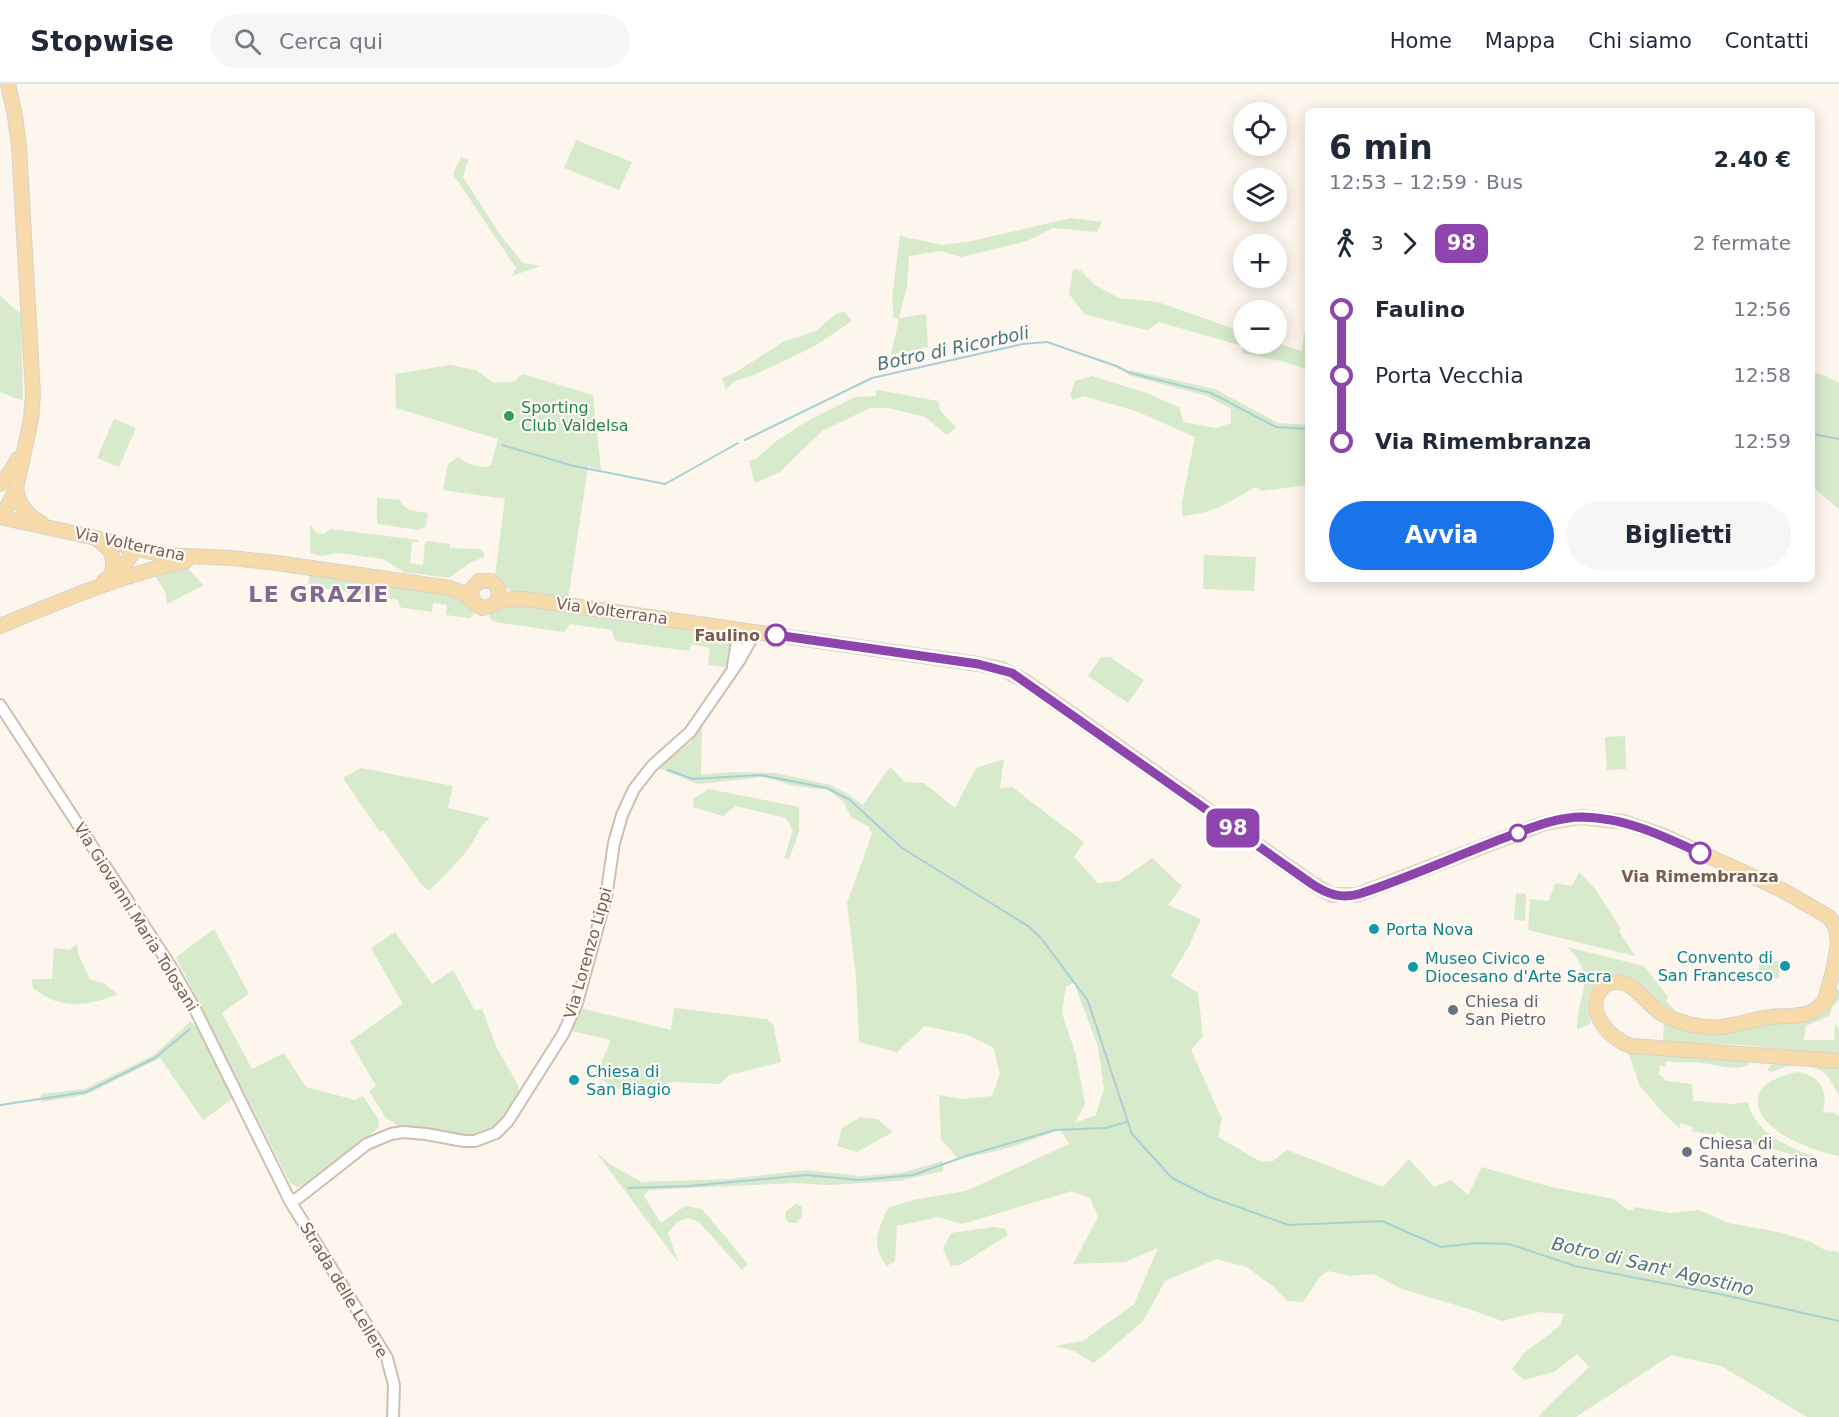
<!DOCTYPE html>
<html lang="it">
<head>
<meta charset="utf-8">
<style>
  :root { --surface:#fff; --page:#f6f6f7; --text:#1f2937; --muted:#747a83; --line:#e0e1e3; --accent:#1a73e8 }
  body { margin:0; font-family:"DejaVu Sans",sans-serif; background:var(--page); color:var(--text); height:100vh; display:flex; flex-direction:column; font-size:22px; white-space:nowrap }
  * { box-sizing:border-box; margin:0 }
  p { font-size:20px; color:var(--muted) }
  .icon { flex:none; width:33px; height:33px; fill:none; stroke:currentColor; stroke-width:2; stroke-linecap:round; stroke-linejoin:round }
  .map { position:relative; flex:1; overflow:hidden }
  .panel { position:absolute; left:1305px; top:24px; width:510px; height:474px; display:flex; flex-direction:column; background:var(--surface); border-radius:9px; box-shadow:0 3px 15px #0003 }
  .panel>* { flex:none }
  .badge { padding:0 12px; border-radius:9px; font-size:21px; line-height:39px }
  .controls { position:absolute; left:1233px; top:18px; display:grid; gap:12px }
  .controls a { display:grid; place-items:center; width:54px; height:54px; border-radius:50%; background:var(--surface); box-shadow:0 3px 15px #0003; font-size:30px }
  .map>.badge { position:absolute; translate:-50% -50%; box-shadow:0 0 0 3px #fff }
  .legs { display:flex; align-items:center; gap:9px; height:66px; padding:0 24px; font-size:20px }
  .legs p { margin-inline-start:auto }
  .headline { display:flex; align-items:center; justify-content:space-between; height:102px; padding:0 24px }
  h1 { font-size:33px; font-weight:600; line-height:45px }
  .primary-button { display:flex; gap:12px; margin-top:auto; padding:12px 24px }
  .primary-button a { flex:1; height:69px; border-radius:36px; background:var(--accent); color:#fff; font-size:24px; font-weight:600; line-height:69px; text-align:center }
  .primary-button a+a { background:var(--page); color:var(--text) }
  ul { padding:0 24px; list-style:none }
  li { display:flex; align-items:center; gap:21px; height:66px; font-size:22px }
  li i { display:grid; place-items:center; width:9px; height:100%; margin:0 8px; background:currentColor }
  li i::after { content:''; width:15px; height:15px; margin:-8px; border:4px solid; border-radius:50%; background:var(--surface) }
  li p { margin-inline-start:auto }
  li:first-child i { background:linear-gradient(#0000 50%,currentColor 0) }
  li:last-child i { background:linear-gradient(currentColor 50%,#0000 0) }
  header { display:flex; align-items:center; gap:36px; box-sizing:border-box; height:84px; padding:0 30px; background:var(--surface); border-bottom:2px solid var(--line) }
  header strong { font-size:28px }
  nav { display:flex; gap:33px; margin-inline-start:auto; font-size:21px }
  .search { width:420px; height:54px; background:var(--page); display:flex; align-items:center; gap:15px; box-sizing:border-box; padding:0 21px; border-radius:33px; color:var(--muted); font-size:22px }
  .map>svg:first-child { display:block }
</style>
</head>
<body>
<header>
<strong>Stopwise</strong>
<div class="search"><svg class="icon" aria-label="search" viewBox="0 0 24 24"><circle cx="10" cy="10" r="6"/><path d="M15 15l6 6"/></svg>Cerca qui</div>
<nav><a>Home</a><a>Mappa</a><a>Chi siamo</a><a>Contatti</a></nav>
</header>
<div class="map">
<svg width="1839" height="1333" viewBox="0 0 1839 1333">
  <rect width="100%" height="100%" fill="#fcf6ec"/>
  <g fill="#d7eacb" fill-rule="evenodd">
    <polygon points="576,56 632,78 619,106 564,84"/>
    <polygon points="461,73 468,76 463,93 501,152 523,179 540,182 512,192 516,184 453,90"/>
    <polygon points="1071,134 1102,138 1097,148 1053,144 1027,157 961,173 940,167 909,172 907,202 899,234 926,230 928,263 891,271 899,235 894,234 892,213 900,152 942,161 967,158"/>
    <polygon points="1073,185 1080,186 1095,201 1119,214 1158,218 1243,248 1244,260 1277,259 1302,267 1304,249 1308,250 1308,286 1285,278 1242,269 1242,262 1159,238 1148,246 1142,245 1084,230 1069,210"/>
    <polygon points="0,212 21,230 23,317 0,308"/>
    <polygon points="845,228 852,237 815,262 754,291 734,297 726,306 722,294 736,288 783,258 816,247 837,229"/>
    <path d="M450,281l26,5 18,13 21,-2 7,-7 71,21 8,75 -13,-4 -20,134 -54,-7 -7,-5 -12,-13 10,-76 -62,-9 5,-26 10,-7c8,6 23,13 33,8l7,-26 -102,-31 -1,-34z"/>
    <path d="M1130,286l85,19 63,34 30,2v60l-46,6 -7,-4c-27,16 -41,26 -73,29v-14l13,-65 -59,-26 -53,-15 -10,4 -3,-5 5,-14 17,-5 55,17 33,15 3,14 33,6 15,-5v-14l-24,-13 -79,-21z"/>
    <polygon points="1812,289 1821,290 1839,299 1839,425 1812,402"/>
    <polygon points="877,306 938,317 940,326 956,344 947,351 925,333 889,324 870,324 822,347 780,388 755,399 749,377 756,375 775,358 807,337 855,313 875,312"/>
    <polygon points="114,335 136,344 119,383 97,374"/>
    <path d="M377,414l23,2c5,12 16,11 28,13l-2,13 -7,4 -42,-6z"/>
    <polygon points="310,441 317,449 323,450 331,445 418,456 418,458 412,458 410,479 423,481 425,458 427,457 450,460 450,464 480,465 485,470 484,473 470,479 449,494 404,488 383,475 338,469 322,472 310,469"/>
    <polygon points="1204,471 1256,473 1254,507 1203,505"/>
    <polygon points="186,483 204,501 167,520 165,507 155,492"/>
    <polygon points="310,490 457,510 465,517 474,530 470,534 446,531 447,521 433,519 432,528 403,524 400,523 398,516 315,503 308,499"/>
    <polygon points="503,520 517,520 720,549 732,558 729,584 708,581 710,564 692,560 689,567 615,557 612,546 570,540 564,548 495,538 489,534 490,529"/>
    <polygon points="1101,573 1110,573 1144,596 1128,619 1088,592"/>
    <path d="M702,642l-1,49 29,-3 46,1 54,12 18,9 15,11 27,-38 15,15 19,1 31,25 21,-40 28,-9 -4,29 12,-1 72,55 -10,15 24,26 21,-2 33,-23 30,28 -14,19 33,14 -12,27 -18,30 27,17 5,43 -12,14 31,69 -4,18 43,25 12,-1 14,-11 96,37 26,-28 25,28 17,-7 17,15 14,-28 69,20 63,12 14,11h5l1,-3 37,6 28,-3 30,13 49,9 33,10 14,8 14,2v165h-32l-86,-51 -50,-11 -95,62h-37l3,-5 47,-45 -12,-13 -23,18 -30,8 -12,-11 12,-16 36,-27 4,-12 -26,-2 -36,9 -33,-12 -67,-20 -29,-15 -23,2 -22,-5 -8,6 -17,25 -16,-1 -12,-13 -28,-21 -31,-8 -51,22 -22,40 -49,42 -20,-12 -19,-5 28,-5 51,-37 24,-56 -33,14 -52,2 25,-47 -8,-19 -18,-7 -110,33 -24,-7 -41,9 -2,35 -8,5c-17,-21 -9,-36 1,-58l25,-8 53,-9 103,-47 -9,-15c-33,14 -67,25 -103,29l-16,-19 -2,-44 24,4 29,-3 8,-22 -7,-27 -25,-12 -43,-9 -28,26 -38,-10 -3,-66 -9,-73 25,-69 -4,-8 -17,-9 -8,-16 -15,-11 -34,-4 -29,-9 -67,7 -40,-16 33,-26zM1074,899l24,64 6,42 -8,26 -21,8 10,-19 -9,-49 -14,-42 4,-27z"/>
    <polygon points="1625,652 1626,685 1607,686 1605,653"/>
    <path d="M361,684l92,18 -5,22 42,10c-12,10 -13,19 -22,31 -11,15 -26,28 -39,42l-8,-7 -38,-54 -3,2 -37,-54z"/>
    <polygon points="709,705 799,723 799,748 789,775 784,774 793,747 786,734 736,722 723,732 693,723 694,714"/>
    <polygon points="1579,788 1595,805 1621,845 1619,847 1635,872 1528,846 1530,815 1549,817 1555,799 1572,802"/>
    <polygon points="1516,809 1526,810 1525,837 1514,836"/>
    <path d="M214,845l35,65 -27,19 30,56 32,-16 22,34 49,13 8,-4 16,24 -1,8c-25,21 -49,48 -80,59l-8,-4 -114,-226z"/>
    <polygon points="395,848 432,900 453,886 475,927 482,925 497,964 518,1001 520,1011 507,1032 492,1043 467,1053 402,1044 386,1034 369,1007 376,1002 350,957 403,920 371,864"/>
    <path d="M77,860l1,10 12,25 15,5 12,10c-30,13 -57,16 -84,-6l-1,-9h20l2,-31 16,2z"/>
    <path d="M1567,863l77,19 24,31 -2,4 13,14c-4,-1 -9,-2 -13,-5 -21,-13 -48,-58 -73,-23 -9,12 -6,23 -2,36l-14,7c-1,-38 23,-51 -10,-83z"/>
    <polygon points="1759,876 1780,877 1779,894 1759,894"/>
    <polygon points="1839,903 1839,916 1832,923 1829,932 1806,942 1804,956 1834,956 1835,941 1839,943 1839,971 1743,961 1663,958 1664,939 1693,947 1775,938 1807,937 1818,932 1833,915"/>
    <polygon points="580,924 671,946 674,924 767,935 773,940 781,978 729,991 720,1000 674,998 632,1007 611,1004 604,997 595,993 611,956 572,947"/>
    <polygon points="191,937 197,944 232,1015 203,1036 160,974 85,1011 41,1018 41,1010 84,1005 154,971"/>
    <path d="M1628,968l119,9 2,4c-16,7 -37,-2 -54,-3 -10,0 -19,1 -29,-1l-1,5h-5l-1,9 4,2 3,4 26,3 1,17 39,3 16,-2c5,30 43,47 70,56l-1,3 -94,-25v-2l-6,-2 -1,3 -24,-4 1,-4 -12,-4 -2,5 -15,-14 -24,-28z"/>
    <path d="M1786,978l53,6v28c-4,-7 -7,-15 -12,-21 -15,-13 -39,-11 -55,-3l-5,-2 4,-5z"/>
    <path d="M1797,988c22,2 32,19 26,40l12,1 4,3v40c-25,-5 -90,-27 -80,-61 4,-14 25,-20 38,-23z"/>
    <polygon points="860,1033 877,1035 893,1048 857,1068 837,1062 842,1044"/>
    <polygon points="596,1068 610,1080 641,1098 730,1095 805,1086 860,1092 901,1089 943,1077 943,1087 899,1097 829,1101 794,1099 649,1106 644,1112 661,1139 685,1122 702,1125 748,1180 742,1186 699,1138 688,1134 677,1138 668,1149 678,1178"/>
    <path d="M796,1120l5,2c3,7 1,12 -5,17h-7l-4,-5 1,-7z"/>
    <polygon points="994,1143 1005,1145 1008,1151 960,1181 951,1182 943,1165 951,1149"/>
  </g>
  <g fill="none" stroke-linecap="round" stroke-linejoin="round">
    <g stroke="#a8cfd7" stroke-width="2">
      <polyline points="1812,350 1839,355"/>
      <polyline points="745,356 872,294 1023,260 1047,258 1116,282 1130,289 1211,309 1276,343 1308,345"/>
      <polyline points="502,361 574,382 665,400 738,359"/>
      <polyline points="668,686 693,695 760,691 827,704 850,716 902,764 1028,842 1041,854 1088,917 1132,1050 1172,1094 1210,1113 1289,1141 1382,1137 1441,1163 1476,1159 1509,1160 1575,1182 1724,1211 1839,1237"/>
      <polyline points="0,1021 86,1008 155,974 190,945"/>
      <polyline points="628,1104 689,1102 806,1091 859,1096 913,1091 969,1071 1055,1046 1106,1044 1126,1038"/>
    </g>
    <defs>
      <g id="minor">
        <polyline points="733,582 737,558 734,545"/>
        <polyline points="0,621 171,883 195,925 290,1117 387,1274 394,1301 393,1333"/>
        <polyline points="290,1117 298,1114 367,1060 391,1050 403,1048 426,1050 464,1057 475,1057 496,1049 508,1037 563,950 577,919 606,813 614,759 622,731 634,705 652,682 690,648 739,577 755,548"/>
      </g>
      <g id="major">
        <polyline points="0,400 9,390 18,375"/>
        <path d="M16,405c3,16 11,27 25,34"/>
        <path d="M0,433l92,20 71,18 68,3 46,5 173,25 15,6 12,11 6,3 12,-4c6,-9 5,-18 -4,-23h-12l-8,9 2,10"/>
        <polyline points="2,433 16,405 31,335 33,310 19,62 15,32 8,0"/>
        <path d="M99,457c13,8 16,17 13,33"/>
        <polyline points="104,497 124,481 136,464"/>
        <polyline points="498,516 525,515 978,580 1002,585 1025,597 1313,800 1332,811 1357,811 1542,740 1580,733 1624,738 1662,751 1782,806 1829,833 1836,844 1838,860 1833,887 1825,916"/>
        <path d="M0,542c61,-25 121,-51 186,-65"/>
        <path d="M1830,909c-5,8 -10,15 -19,19 -12,6 -27,3 -40,5 -17,2 -33,8 -50,10 -18,2 -41,-4 -57,-12 -17,-8 -27,-33 -48,-33 -6,0 -12,3 -15,8 -17,21 10,50 30,56l208,15"/>
      </g>
    </defs>
    <use href="#minor" stroke="#cebfb1" stroke-width="14"/>
    <use href="#major" stroke="#d9d2ce" stroke-width="16"/>
    <use href="#minor" stroke="#fff" stroke-width="10"/>
    <use href="#major" stroke="#f6daa9" stroke-width="14"/>
  </g>
  <g fill="none" stroke-linecap="round" stroke-linejoin="round">
    <defs>
      <path id="line-1" d="M776,551l202,29 34,9 300,211c15,10 29,15 47,10 49,-16 97,-38 145,-56 26,-10 52,-21 79,-21 43,1 80,19 117,36"/>
    </defs>
    <use href="#line-1" stroke="#fff" stroke-width="14"/>
    <use href="#line-1" stroke="#8e44ad" stroke-width="9"/>
  </g>
  <circle fill="#2e9e5b" stroke="#fefaf3" stroke-width="2" cx="509" cy="332" r="6"/>
  <g fill="#fff" stroke="#8e44ad" stroke-width="3">
    <circle cx="776" cy="551" r="10"/>
    <circle cx="1518" cy="749" r="8"/>
    <circle cx="1700" cy="769" r="10"/>
  </g>
  <g fill="#0f9aa8" stroke="#fefaf3" stroke-width="2">
    <circle cx="1374" cy="845" r="6"/>
    <circle cx="1785" cy="882" r="6"/>
    <circle cx="1413" cy="883" r="6"/>
    <circle cx="574" cy="996" r="6"/>
  </g>
  <g fill="#6b7280" stroke="#fefaf3" stroke-width="2">
    <circle cx="1453" cy="926" r="6"/>
    <circle cx="1687" cy="1068" r="6"/>
  </g>
  <g text-anchor="middle" dominant-baseline="central" stroke-width="4.5" stroke-linejoin="round" paint-order="stroke">
    <g font-size="16" fill="#27864d" stroke="#fefaf3" text-anchor="start">
      <text x="521" y="323">Sporting<tspan x="521" dy="18">Club Valdelsa</tspan></text>
    </g>
    <g font-size="16" fill="#775e4f" stroke="#fefaf3">
      <text transform="translate(130 460) rotate(12)">Via Volterrana</text>
      <text transform="translate(612 527) rotate(8)">Via Volterrana</text>
      <text transform="translate(136 833) rotate(58)">Via Giovanni Maria Tolosani</text>
      <text transform="translate(588 869) rotate(-74)">Via Lorenzo Lippi</text>
      <text transform="translate(344 1206) rotate(59)">Strada delle Lellere</text>
    </g>
    <g font-size="16" font-weight="bold" fill="#775e4f" stroke="#fefaf3" text-anchor="end">
      <text x="760" y="551">Faulino</text>
      <text x="1700" y="792" text-anchor="middle">Via Rimembranza</text>
    </g>
    <g font-size="16" fill="#0d838f" stroke="#fefaf3" text-anchor="start">
      <text x="1386" y="845">Porta Nova</text>
      <text x="1773" y="873" text-anchor="end">Convento di<tspan x="1773" dy="18">San Francesco</tspan></text>
      <text x="1425" y="874">Museo Civico e<tspan x="1425" dy="18">Diocesano d'Arte Sacra</tspan></text>
      <text x="586" y="987">Chiesa di<tspan x="586" dy="18">San Biagio</tspan></text>
    </g>
    <g font-size="16" fill="#5b616d" stroke="#fefaf3" text-anchor="start">
      <text x="1465" y="917">Chiesa di<tspan x="1465" dy="18">San Pietro</tspan></text>
      <text x="1699" y="1059">Chiesa di<tspan x="1699" dy="18">Santa Caterina</tspan></text>
    </g>
    <g font-size="18" font-style="italic" fill="#477782" stroke="#fefaf3">
      <text transform="translate(953 264) rotate(-12)">Botro di Ricorboli</text>
      <text transform="translate(1653 1182) rotate(13)">Botro di Sant' Agostino</text>
    </g>
    <g font-size="22" font-weight="bold" letter-spacing="1.5" fill="#846792" stroke="#fefaf3">
      <text x="319" y="510">LE GRAZIE</text>
    </g>
  </g>
</svg>
<div class="controls">
<a><svg class="icon" aria-label="locate" viewBox="0 0 24 24"><circle cx="12" cy="12" r="6"/><path d="M12 2v4M12 18v4M2 12h4M18 12h4"/></svg></a>
<a><svg class="icon" aria-label="layers" viewBox="0 0 24 24"><path d="M12 4l9 5-9 5-9-5zM3 14l9 5 9-5"/></svg></a>
<a>+</a>
<a>−</a>
</div>
<b class="badge" style="left:1233px;top:744px;background:#8e44ad;color:#fff">98</b>
<section class="panel">
<div class="headline"><div><h1>6 min</h1><p>12:53 – 12:59 · Bus</p></div><b>2.40 €</b></div>
<div class="legs"><svg class="icon" aria-label="walk" viewBox="0 0 24 24"><circle cx="13" cy="4" r="2"/><path d="M13 8l-2 6 4 7M11 14l-3 7M7 12l3-4h3l4 4"/></svg>3<svg class="icon" aria-label="forward" viewBox="0 0 24 24"><path d="M9 5l7 7-7 7"/></svg><b class="badge" style="background:#8e44ad;color:#fff">98</b><p>2 fermate</p></div>
<ul>
<li><i style="color:#8e44ad"></i><b>Faulino</b><p>12:56</p></li>
<li><i style="color:#8e44ad"></i><span>Porta Vecchia</span><p>12:58</p></li>
<li><i style="color:#8e44ad"></i><b>Via Rimembranza</b><p>12:59</p></li>
</ul>
<div class="primary-button"><a>Avvia</a><a>Biglietti</a></div>
</section>
</div>
</body>
</html>
